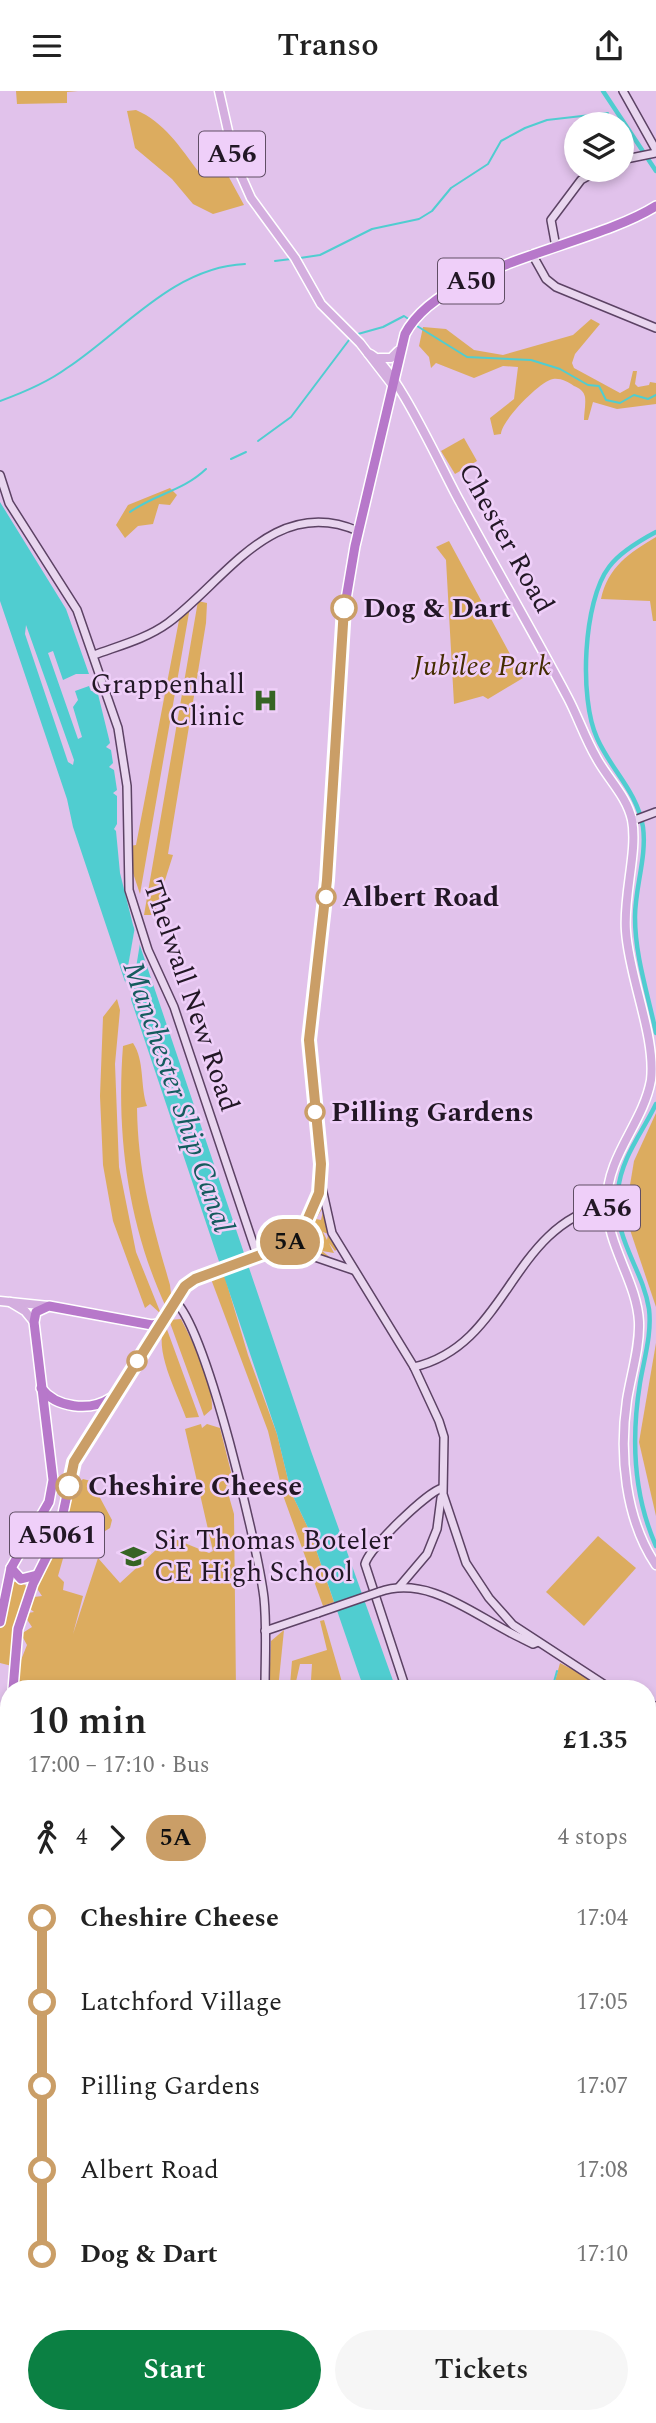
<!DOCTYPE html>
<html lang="en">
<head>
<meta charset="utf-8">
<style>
  :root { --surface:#fff; --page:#f6f6f6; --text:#222; --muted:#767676; --accent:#0b8043 }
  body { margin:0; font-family:Spectral,serif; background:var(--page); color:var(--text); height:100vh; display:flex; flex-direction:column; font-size:26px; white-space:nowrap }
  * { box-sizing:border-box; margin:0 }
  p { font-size:23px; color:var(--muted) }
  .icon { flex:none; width:38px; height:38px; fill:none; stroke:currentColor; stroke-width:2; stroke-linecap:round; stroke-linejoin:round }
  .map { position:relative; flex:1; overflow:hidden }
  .details { position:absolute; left:0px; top:1589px; width:656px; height:744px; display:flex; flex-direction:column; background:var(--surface); border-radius:28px 28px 0 0; box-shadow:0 4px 10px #0003 }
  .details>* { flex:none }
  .badge { padding:0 14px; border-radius:23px; font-size:24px; line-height:46px }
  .fabs { position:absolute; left:564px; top:21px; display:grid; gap:14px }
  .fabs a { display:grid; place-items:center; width:70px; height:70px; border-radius:50%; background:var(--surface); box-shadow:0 4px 10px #0003; font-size:35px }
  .map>.badge { position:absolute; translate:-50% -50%; box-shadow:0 0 0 4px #fff }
  .legs { display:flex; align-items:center; gap:10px; height:77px; padding:0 28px; font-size:23px }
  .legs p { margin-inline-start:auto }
  .overview { display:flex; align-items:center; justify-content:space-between; height:119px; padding:0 28px }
  h1 { font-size:38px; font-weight:600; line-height:52px }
  .action { display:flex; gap:14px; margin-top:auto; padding:14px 28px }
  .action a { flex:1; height:80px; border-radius:42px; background:var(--accent); color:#fff; font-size:28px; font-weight:600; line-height:80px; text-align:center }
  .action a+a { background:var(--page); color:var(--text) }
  ul { padding:0 28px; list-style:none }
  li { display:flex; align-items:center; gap:24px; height:84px; font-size:26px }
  li i { display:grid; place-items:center; width:10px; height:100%; margin:0 9px; background:currentColor }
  li i::after { content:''; width:18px; height:18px; margin:-9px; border:5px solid; border-radius:50%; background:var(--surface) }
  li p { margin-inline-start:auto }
  li:first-child i { background:linear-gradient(#0000 50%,currentColor 0) }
  li:last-child i { background:linear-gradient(currentColor 50%,#0000 0) }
  header { display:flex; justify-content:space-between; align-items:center; height:91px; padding:0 28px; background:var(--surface); font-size:32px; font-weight:600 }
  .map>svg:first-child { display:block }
</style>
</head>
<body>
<header><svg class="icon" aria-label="menu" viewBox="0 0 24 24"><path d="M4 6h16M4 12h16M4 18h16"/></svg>Transo<svg class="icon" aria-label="share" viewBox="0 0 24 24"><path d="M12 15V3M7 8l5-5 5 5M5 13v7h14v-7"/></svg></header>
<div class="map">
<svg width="656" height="2332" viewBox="0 0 656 2332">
  <rect width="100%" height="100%" fill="#e1c2eb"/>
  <g fill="#dcac5f">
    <polygon points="16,0 78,0 67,1 67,12 17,13"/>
    <path d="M136,19c28,12 44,37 62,61l20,-14 26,48 -31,9 -20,-10 -21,-25 -37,-31 -8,-37z"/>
    <path d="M591,228l9,5 -25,30 -3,9 2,5 46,25 9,-5 4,-17h4l-2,13 3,3 11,-2 1,-3 6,1v21l-39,5 -24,-7 -5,18h-4c0,-7 2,-16 1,-23 -1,-6 -6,-9 -11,-11 -6,-4 -13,-8 -21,-7 -13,2 -52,42 -52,55l-7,1 -4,-17 24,-19 4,-32 -15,-1 -29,12 -38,-15 -5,5 -2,-11 -10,-11 4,-19 23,2 28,21 29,5 70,-20z"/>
    <polygon points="464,347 477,370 455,383 441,360"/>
    <polygon points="170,397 177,404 170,414 159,413 153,433 138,435 125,447 116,434 128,414"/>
    <path d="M656,446v84h-3l-3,-20 -49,-2c7,-32 28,-46 55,-62z"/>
    <polygon points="449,450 523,587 488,608 483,605 454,613 446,469 436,456"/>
    <polygon points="198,510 207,512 206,532 168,763 173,764 154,824 144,824"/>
    <polygon points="190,516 140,803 131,776 130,755 136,754 180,524"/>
    <polygon points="117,908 120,919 115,973 119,1076 136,1161 161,1223 150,1213 145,1217 113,1130 103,1074 100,1005 103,926"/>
    <path d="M133,952c12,18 7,43 14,63l-10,2c1,66 15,114 33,177l1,9 -6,11c-37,-81 -49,-171 -42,-259z"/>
    <polygon points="656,1022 656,1216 625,1124 634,1070"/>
    <polygon points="322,1118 316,1128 321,1129 323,1120 328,1143 323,1141 327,1149 328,1144 337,1158 335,1160 329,1152 334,1162 322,1160 331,1167 315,1163 316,1159 320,1159 298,1152 289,1158 317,1119"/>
    <polygon points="224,1183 248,1264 277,1343 291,1401 310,1441 334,1511 323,1515 284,1407 268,1340 211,1188"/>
    <path d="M181,1228c12,24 32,61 31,90l-8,7 -35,-96z"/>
    <path d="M165,1233l34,93 -13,1c-10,-28 -33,-69 -21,-94z"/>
    <polygon points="656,1252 656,1425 639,1351"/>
    <polygon points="201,1333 202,1337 207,1333 220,1337 234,1393 226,1395 234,1423 236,1598 20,1598 15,1595 15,1584 27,1554 21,1543 32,1536 26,1527 28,1522 34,1521 29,1517 34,1506 42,1505 36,1496 55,1459 64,1464 58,1485 64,1491 63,1499 83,1505 73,1543 98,1467 120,1492 170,1446 209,1462 213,1460 185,1338"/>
    <path d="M83,1388l8,2 21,39 -2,8 -18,11 -5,17 -16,1 -14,-11c9,-18 14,-57 26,-67z"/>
    <polygon points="598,1445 636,1477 584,1535 546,1501"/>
    <polygon points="13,1491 22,1491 28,1497 12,1575 0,1572 0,1531 8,1494"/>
    <polygon points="324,1529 344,1598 327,1598 330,1593 311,1589 312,1573 300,1573 295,1595 290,1594 292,1570 327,1559 320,1530"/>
    <polygon points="284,1539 278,1598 269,1598 271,1550"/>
    <polygon points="560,1572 610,1598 553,1598"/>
    <polygon points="0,1764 9,1785 9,1818 0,1808"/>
    <polygon points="656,1789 656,1877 648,1873 648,1790"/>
    <polygon points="656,1937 656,1978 648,1981 648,1942"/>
    <polygon points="656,2184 656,2252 655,2252 648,2233 648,2187"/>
  </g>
  <path fill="#50cdd0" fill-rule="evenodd" d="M0,411l66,107 23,65h-13l-13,6 -10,-29 -5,2 30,86 4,-2 -9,-30 5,-7 -3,-9 14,-5 2,5 6,-1 13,53 -4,4 5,3 2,13 -4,4 5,3 3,20 -4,3 4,3v28l-3,5 2,2 4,42 13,52 178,526 85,238h-32l-54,-157 -19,-40 -14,-58 -204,-607 -6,-28 -67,-198zM26,534l48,135 -1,5 -5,-3 -43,-128z"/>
  <polygon fill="#e1c2eb" points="136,830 141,846 130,914 124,898"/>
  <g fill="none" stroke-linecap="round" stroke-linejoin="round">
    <g stroke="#50cdd0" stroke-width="2">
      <polyline points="300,167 320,164 372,138 419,128 432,120 451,97 488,73 501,50 525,37 547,29 608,22"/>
      <polyline points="275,170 291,168"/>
      <polyline points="417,235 467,266 531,269 560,278 588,294 599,295 606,309 620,312 634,304 648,308 656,304"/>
      <polyline points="358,243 383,236 404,225 410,229"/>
      <path d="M0,310c22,-8 48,-19 67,-33 55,-36 106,-101 178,-104"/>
      <polyline points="258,350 291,326 349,249"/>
      <polyline points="231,368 246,361"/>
      <path d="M130,421c25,-18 53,-21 76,-43"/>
      <polyline points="552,1598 557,1580"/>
      <polyline points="648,1776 656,1766"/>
    </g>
    <g stroke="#50cdd0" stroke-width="4.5">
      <polyline points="603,0 656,80"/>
      <path d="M656,441c-17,9 -36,20 -47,35 -26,34 -30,132 -12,171 14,32 40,53 46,89 4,30 -8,60 -8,90 0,40 13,77 21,116"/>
      <path d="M656,1013c-14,29 -35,54 -38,87 -5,50 24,75 31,118 3,25 -5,50 -9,74 -9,56 -7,111 16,163"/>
    </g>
    <defs>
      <g id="secondary">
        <polyline points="623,0 656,59"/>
        <polyline points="621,69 656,62"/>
        <polyline points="556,156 551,129 581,89 599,79"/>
        <polyline points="532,163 546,188 556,196 656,237"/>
        <polyline points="0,384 9,412 77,519 118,637 127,695 129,799 148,859 174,916 258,1167"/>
        <path d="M94,564c24,-9 52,-16 74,-32 57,-42 106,-129 190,-92"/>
        <polyline points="632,730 656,721"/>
        <polyline points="322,1097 332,1142 414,1276 439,1330 444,1346 443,1403 466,1472 489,1507 513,1534 611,1598"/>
        <polyline points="276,1161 312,1165 353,1179"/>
        <path d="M175,1210c32,29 83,247 89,297 3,30 1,60 1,91"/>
        <path d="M414,1276c95,-22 95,-140 192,-162"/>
        <polyline points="399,1496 427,1463 437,1438 441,1407"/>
        <path d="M379,1501c51,-18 98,26 142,46l12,6 5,-2"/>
        <polyline points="265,1540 318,1522"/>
        <path d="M406,1598l-41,-125c4,-16 61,-71 77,-76"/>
        <polyline points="648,1614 656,1615"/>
        <polyline points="316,2324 320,2332"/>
        <polyline points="648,2324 650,2332"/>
      </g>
      <g id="primary">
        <polyline points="219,0 235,71 251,107 295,167 321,213 360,252 394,296"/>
        <path d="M368,262c25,7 76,121 92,149 35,65 73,130 108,196 10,19 17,40 28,59 11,21 31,39 36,63 6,31 -9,76 -6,111 3,47 30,105 25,149 -8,44 -44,75 -44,122 -1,43 30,79 32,120 1,25 -8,53 -12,78 -8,54 -2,119 29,165"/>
        <polyline points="379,267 391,267 398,260"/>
        <polyline points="0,1210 49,1215"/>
        <polyline points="10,1211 25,1220 34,1231"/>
      </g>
      <g id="highway">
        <path d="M41,1297c15,20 49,24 70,10"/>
        <polyline points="11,1477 21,1488 37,1484"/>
        <polyline points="0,1531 11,1477 49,1411 53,1389 34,1231 36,1221 49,1215 152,1234 162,1232"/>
        <path d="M13,1598l5,-60 15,-45 26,-52 15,-70 111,-176 8,-6 89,-33 24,-24 13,-30 2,-29 -12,-124 18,-160 17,-269 11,-65 50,-212c36,-69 186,-87 251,-128"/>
        <polyline points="0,1622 9,1624"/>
        <polyline points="0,1680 9,1670"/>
        <polyline points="648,2185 656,2183"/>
        <polyline points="226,2332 235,2324"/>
      </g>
    </defs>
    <use href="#secondary" stroke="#5c4264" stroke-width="10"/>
    <use href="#primary" stroke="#fff" stroke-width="11"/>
    <use href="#highway" stroke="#fff" stroke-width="12"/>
    <use href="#secondary" stroke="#e9d6ef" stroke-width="7"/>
    <use href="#primary" stroke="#d4aedf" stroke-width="8"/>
    <use href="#highway" stroke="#b778ca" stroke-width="9"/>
    <defs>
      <polyline id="rail" points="0,2150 9,2137"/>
    </defs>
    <use href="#rail" stroke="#604f65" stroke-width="4.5"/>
    <use href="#rail" stroke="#efcff9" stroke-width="2" stroke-dasharray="5" stroke-linecap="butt"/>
    <defs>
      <polyline id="secondary-bridge" points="318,1522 379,1501"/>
    </defs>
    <use href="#secondary-bridge" stroke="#5c4264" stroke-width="10" stroke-linecap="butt"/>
    <use href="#secondary-bridge" stroke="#e9d6ef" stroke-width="7"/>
  </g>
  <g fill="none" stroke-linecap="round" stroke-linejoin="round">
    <defs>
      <polyline id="line-1" points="69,1395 74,1371 185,1195 195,1188 282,1156 306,1132 319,1102 321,1073 309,949 327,789 344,517"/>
    </defs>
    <use href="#line-1" stroke="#fff" stroke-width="16"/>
    <use href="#line-1" stroke="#ca9e67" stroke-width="10"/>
  </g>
  <defs>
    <symbol id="hospital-bare" viewBox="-9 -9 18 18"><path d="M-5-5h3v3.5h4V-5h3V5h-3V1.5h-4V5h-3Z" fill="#366424" stroke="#efcff9" stroke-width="2.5" paint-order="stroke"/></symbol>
    <symbol id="school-bare" viewBox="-9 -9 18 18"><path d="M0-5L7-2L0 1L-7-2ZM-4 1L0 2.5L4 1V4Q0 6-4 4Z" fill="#366424" stroke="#efcff9" stroke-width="2.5" paint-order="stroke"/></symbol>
  </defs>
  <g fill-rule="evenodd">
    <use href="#hospital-bare" x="248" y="592" width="35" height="35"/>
    <use href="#school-bare" x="116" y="1448" width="35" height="35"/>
  </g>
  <g fill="#fff" stroke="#ca9e67" stroke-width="3.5">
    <circle cx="344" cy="517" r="12"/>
    <circle cx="326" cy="806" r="9"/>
    <circle cx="315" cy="1021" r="9"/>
    <circle cx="137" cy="1270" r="9"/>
    <circle cx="69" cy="1395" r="12"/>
  </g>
  <g text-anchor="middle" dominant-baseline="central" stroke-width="5" stroke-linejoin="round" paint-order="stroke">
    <g fill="#efcff9" stroke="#604e65" stroke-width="2">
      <rect x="199" y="40.5" width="66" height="45" rx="5"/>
      <rect x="438" y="167.5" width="66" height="45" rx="5"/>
      <rect x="574" y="1094.5" width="66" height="45" rx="5"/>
      <rect x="10" y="1421.5" width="94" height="45" rx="5"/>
    </g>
    <g font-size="26" font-weight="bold" fill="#221725">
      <text x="232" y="63">A56</text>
      <text x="471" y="190">A50</text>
      <text x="607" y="1117">A56</text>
      <text x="57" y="1444">A5061</text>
    </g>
    <g font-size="28" fill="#221725" stroke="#efcff9">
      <text transform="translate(506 447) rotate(61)">Chester Road</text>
      <text transform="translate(191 905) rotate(71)">Thelwall New Road</text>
    </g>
    <g font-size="28" font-weight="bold" fill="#221725" stroke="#efcff9" text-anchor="start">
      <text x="363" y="517">Dog &amp; Dart</text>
      <text x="342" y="806">Albert Road</text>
      <text x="331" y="1021">Pilling Gardens</text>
      <text x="88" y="1395">Cheshire Cheese</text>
    </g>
    <g font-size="28" font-style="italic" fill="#442c00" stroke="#efcff9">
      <text x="482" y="575">Jubilee Park</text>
    </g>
    <g font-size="28" fill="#221725" stroke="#efcff9" text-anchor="end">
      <text x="245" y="593">Grappenhall<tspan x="245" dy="32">Clinic</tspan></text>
      <text x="154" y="1449" text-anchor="start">Sir Thomas Boteler<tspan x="154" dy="32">CE High School</tspan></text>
    </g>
    <g font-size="30" font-style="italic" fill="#155c5e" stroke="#efcff9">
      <text transform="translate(178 1006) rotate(71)">Manchester Ship Canal</text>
    </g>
  </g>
</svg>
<div class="fabs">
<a><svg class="icon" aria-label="layers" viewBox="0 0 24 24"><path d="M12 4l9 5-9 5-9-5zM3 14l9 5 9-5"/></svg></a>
</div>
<b class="badge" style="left:290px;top:1151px;background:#ca9e67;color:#111">5A</b>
<section class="details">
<div class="overview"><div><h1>10 min</h1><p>17:00 – 17:10 · Bus</p></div><b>£1.35</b></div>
<div class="legs"><svg class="icon" aria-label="walk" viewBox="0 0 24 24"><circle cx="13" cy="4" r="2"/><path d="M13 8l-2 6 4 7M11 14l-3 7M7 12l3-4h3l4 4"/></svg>4<svg class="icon" aria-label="forward" viewBox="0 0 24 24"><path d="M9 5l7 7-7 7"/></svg><b class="badge" style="background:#ca9e67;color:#111">5A</b><p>4 stops</p></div>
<ul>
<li><i style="color:#ca9e67"></i><b>Cheshire Cheese</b><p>17:04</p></li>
<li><i style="color:#ca9e67"></i><span>Latchford Village</span><p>17:05</p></li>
<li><i style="color:#ca9e67"></i><span>Pilling Gardens</span><p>17:07</p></li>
<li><i style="color:#ca9e67"></i><span>Albert Road</span><p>17:08</p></li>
<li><i style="color:#ca9e67"></i><b>Dog &amp; Dart</b><p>17:10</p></li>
</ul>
<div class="action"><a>Start</a><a>Tickets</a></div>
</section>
</div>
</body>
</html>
